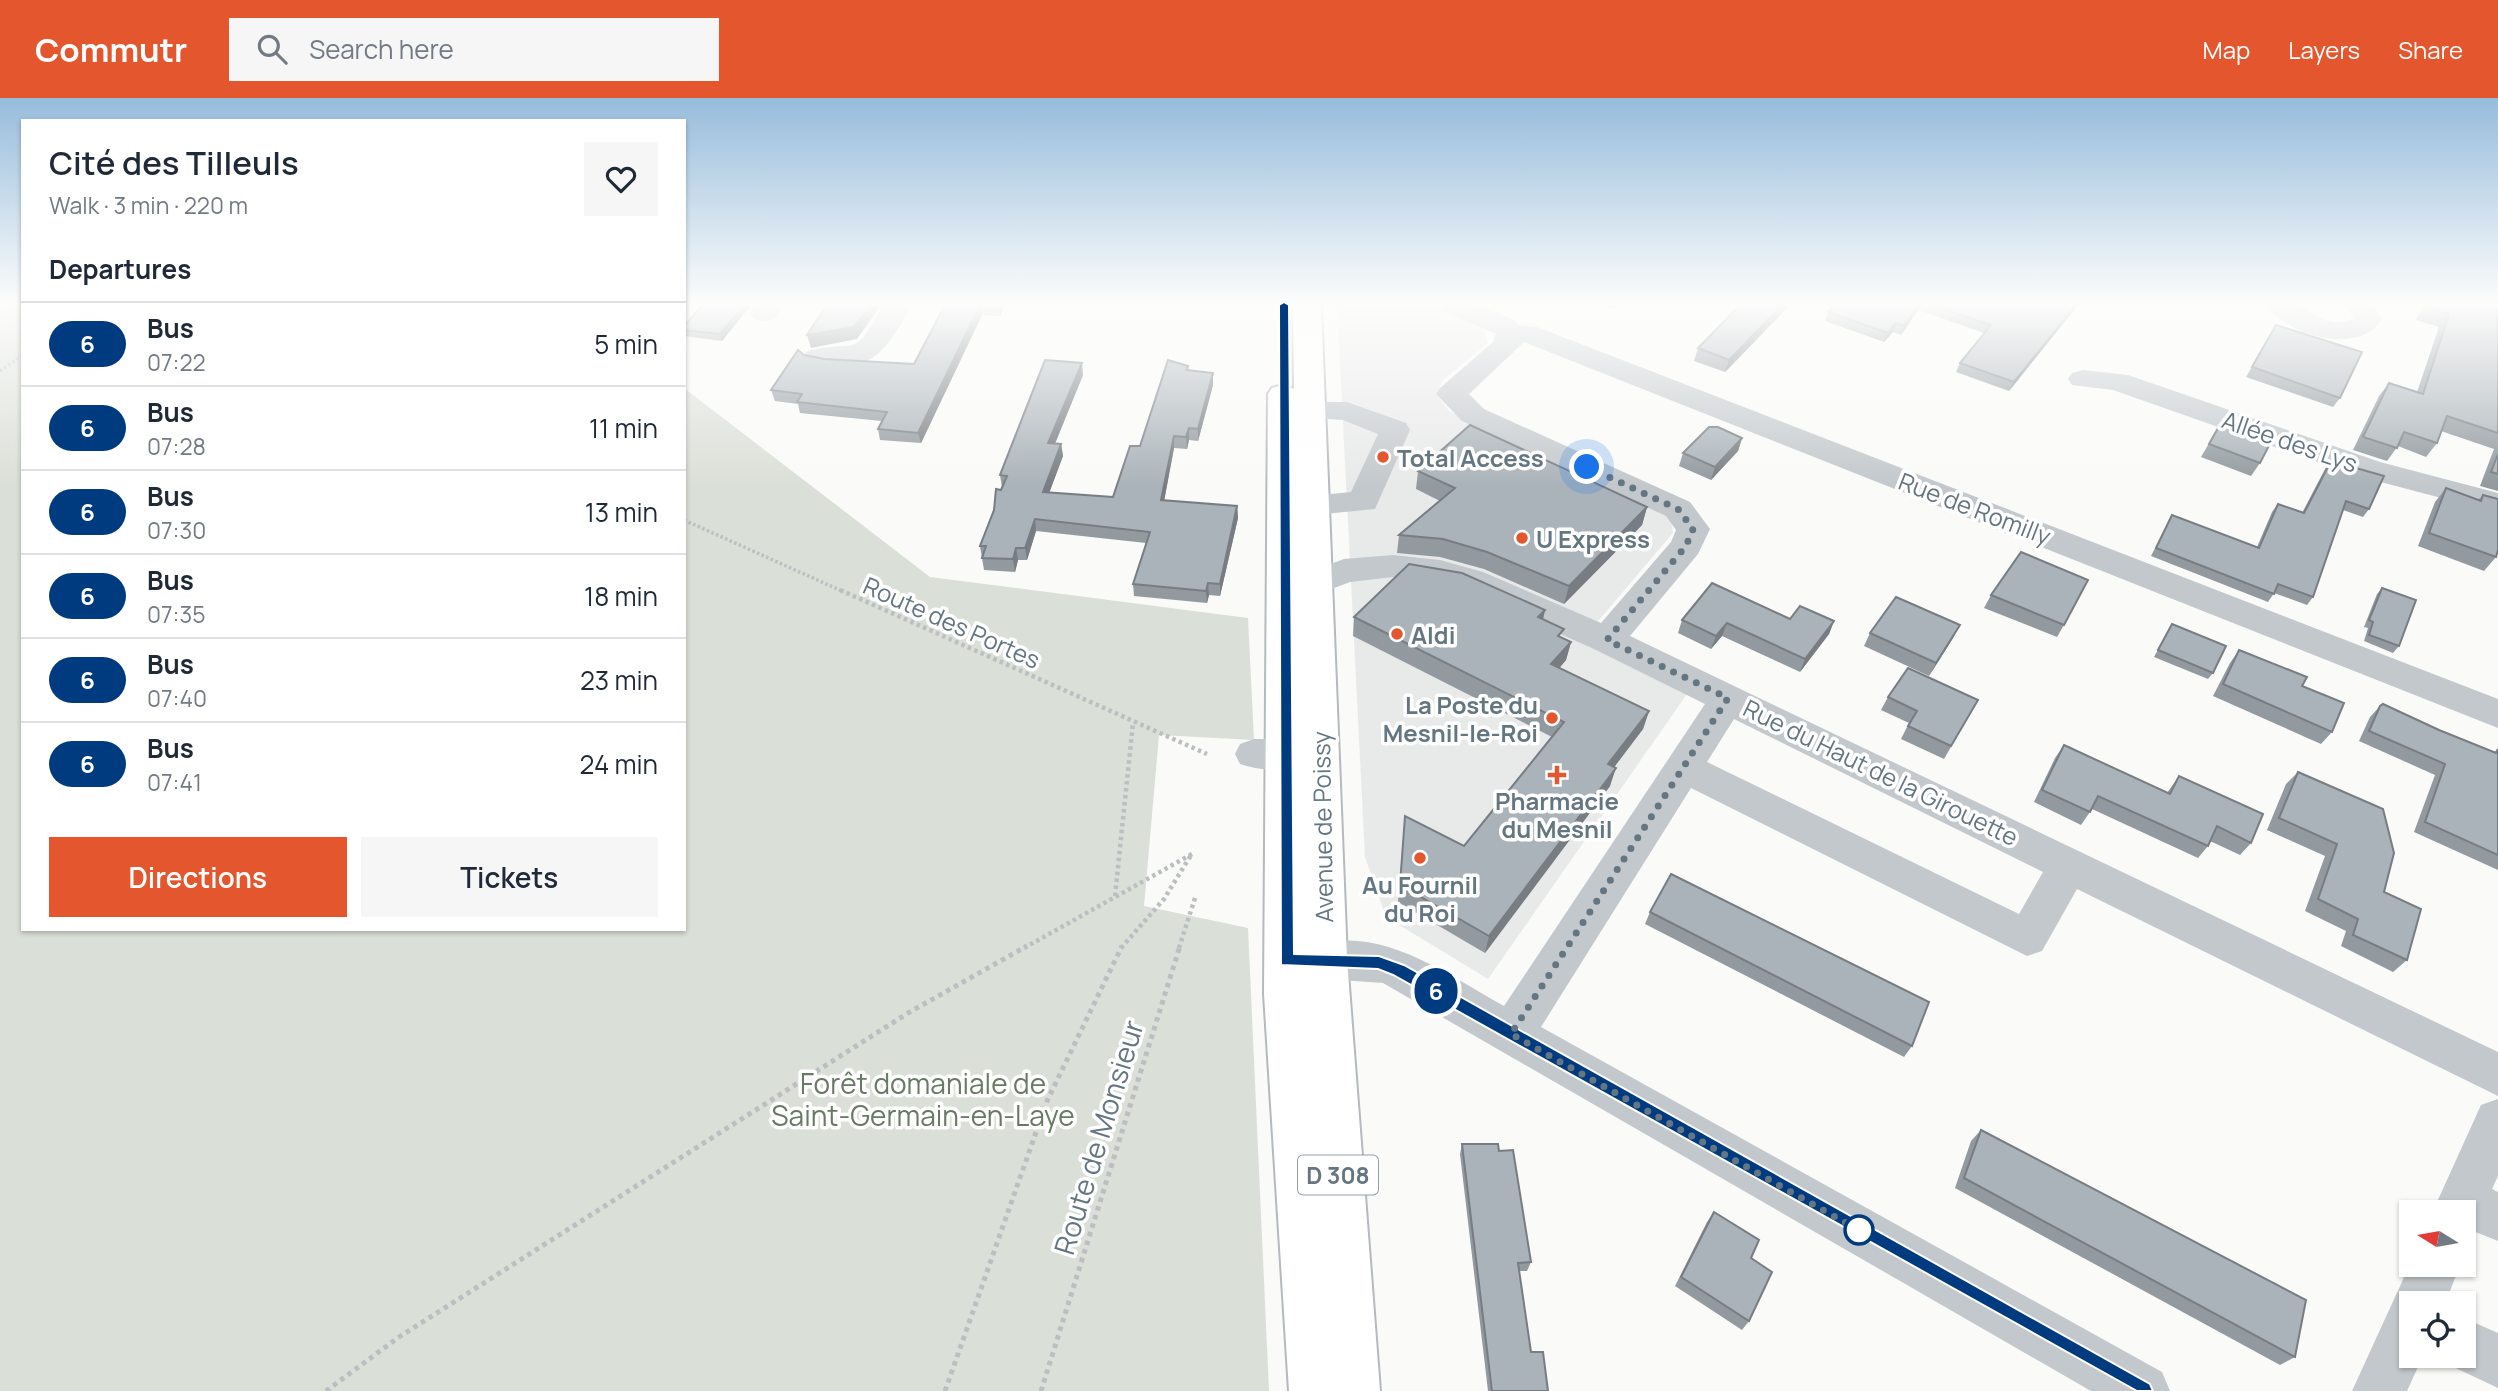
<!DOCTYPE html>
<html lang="en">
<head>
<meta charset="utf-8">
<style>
  :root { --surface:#fff; --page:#f6f6f7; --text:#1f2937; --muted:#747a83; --line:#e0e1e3; --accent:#e4572e }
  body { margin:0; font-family:Manrope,sans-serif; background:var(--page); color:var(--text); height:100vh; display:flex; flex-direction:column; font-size:26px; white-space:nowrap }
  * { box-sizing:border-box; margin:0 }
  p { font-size:23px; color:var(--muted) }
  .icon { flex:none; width:38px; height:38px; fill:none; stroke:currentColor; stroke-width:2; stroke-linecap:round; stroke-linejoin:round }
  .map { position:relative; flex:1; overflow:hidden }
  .sheet { position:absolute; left:21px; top:21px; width:665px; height:812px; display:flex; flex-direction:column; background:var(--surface); border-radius:0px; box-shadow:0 2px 5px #0004 }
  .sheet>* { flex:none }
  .badge { padding:0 14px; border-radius:23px; font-size:24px; line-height:46px }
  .needle { width:46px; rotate:281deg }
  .buttons { position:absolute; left:2399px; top:1102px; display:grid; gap:14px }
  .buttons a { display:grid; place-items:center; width:77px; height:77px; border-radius:0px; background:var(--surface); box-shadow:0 2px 5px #0004; font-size:35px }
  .you { position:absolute; width:35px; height:35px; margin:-18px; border:5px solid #fff; border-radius:50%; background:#1a73e8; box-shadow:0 0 0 10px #1a73e833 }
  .map>.badge { position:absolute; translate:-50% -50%; box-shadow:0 0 0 4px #fff }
  h2 { padding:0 28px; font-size:26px; line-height:63px }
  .round { display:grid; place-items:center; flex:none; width:74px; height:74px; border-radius:0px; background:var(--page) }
  .headline { display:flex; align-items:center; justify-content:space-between; height:119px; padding:0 28px }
  h1 { font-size:33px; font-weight:600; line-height:52px }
  .button { display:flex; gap:14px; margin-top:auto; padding:14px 28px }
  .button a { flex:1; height:80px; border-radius:0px; background:var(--accent); color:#fff; font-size:28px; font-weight:600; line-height:80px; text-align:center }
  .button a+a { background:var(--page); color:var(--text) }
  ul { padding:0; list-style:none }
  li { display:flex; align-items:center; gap:21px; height:84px; padding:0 28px; border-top:2px solid var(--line) }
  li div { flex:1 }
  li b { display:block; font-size:26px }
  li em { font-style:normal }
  li .badge { min-width:77px; font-weight:700; text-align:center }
  header { display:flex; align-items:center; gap:42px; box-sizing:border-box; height:98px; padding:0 35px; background:var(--accent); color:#fff }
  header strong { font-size:33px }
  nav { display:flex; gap:38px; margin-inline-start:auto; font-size:24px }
  .search { width:490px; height:63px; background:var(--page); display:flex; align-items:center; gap:18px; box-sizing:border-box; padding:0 24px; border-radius:0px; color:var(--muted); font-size:26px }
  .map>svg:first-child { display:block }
</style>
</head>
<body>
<header>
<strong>Commutr</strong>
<div class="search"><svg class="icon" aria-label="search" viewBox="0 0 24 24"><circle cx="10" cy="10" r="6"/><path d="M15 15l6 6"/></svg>Search here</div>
<nav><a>Map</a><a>Layers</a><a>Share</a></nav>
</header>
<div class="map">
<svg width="2498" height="1293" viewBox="0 0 2498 1293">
  <rect width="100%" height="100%" fill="#fafaf8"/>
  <polygon fill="#e8e9e9" points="1337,207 1432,207 1482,226 1488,245 1442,283 1437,297 1449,313 1671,418 1673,435 1582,542 1687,596 1488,881 1386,819 1365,759"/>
  <polygon fill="#dadfd7" points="0,207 23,207 23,831 684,831 684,290 930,479 1248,520 1254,642 1159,637 1144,808 1248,830 1269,1293 0,1293"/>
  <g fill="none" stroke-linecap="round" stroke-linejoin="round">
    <defs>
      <polygon id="major" points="1293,207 1321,207 1347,862 1380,1293 1289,1293 1264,896 1268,296 1272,290 1283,287 1294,291"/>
    </defs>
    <use href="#major" stroke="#b5babe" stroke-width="4"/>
    <g stroke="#bbbfc2" stroke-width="3.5" stroke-dasharray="2.5 2.5" stroke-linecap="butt">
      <polyline points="0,273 23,257"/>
      <polyline points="684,422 844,494"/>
    </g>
    <g stroke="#bbbfc2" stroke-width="4.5" stroke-dasharray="3.5 3.5" stroke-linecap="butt">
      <polyline points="840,492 1207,656"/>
      <polyline points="1115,798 1133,625"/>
      <polyline points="1024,850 1192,756"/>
      <polyline points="1121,850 1164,801 1191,757"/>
      <polyline points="1179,850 1196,797"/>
    </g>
    <g stroke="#bbbfc2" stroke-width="5" stroke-dasharray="4.5 4.5" stroke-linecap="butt">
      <polyline points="326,1293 399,1239 908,915 1027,848"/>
      <polyline points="945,1293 1047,1003 1122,848"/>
      <polyline points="1041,1293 1180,848"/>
    </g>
    <g fill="#c3c8cc" fill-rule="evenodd">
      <polygon points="756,207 784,207 774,221 764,223 754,221 750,215"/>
      <path d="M883,207h28c-25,49 -44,73 -104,58l-5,-6 5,-6c51,-13 45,12 76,-46z"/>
      <path d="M1440,207h38l36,15 4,5 19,2 961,372v29l-974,-386 -55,52 15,15 206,93 20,27 -12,25 -68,82 868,416v44l-421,-207 -35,62 -15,5 -336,-168 -150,239 621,345 8,19h-79l-708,-408 -58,-4 -15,-6 -7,-13 7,-13c68,-25 136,27 194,59l201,-302 -111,-55 -134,-60 -67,-12 -43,5 -34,13 -42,-4 -5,-8 5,-8 38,-4 32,-12 49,-4 47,5 43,12 118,51 70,-81 5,-12 -10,-14 -204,-95 -26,-27 4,-6 53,-46 3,-8 -52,-23zM1734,621l309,153 -24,42 -312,-152z"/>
      <path d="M2266,207c8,0 21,-2 29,0 22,6 29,25 59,14l-8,-14h28l8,14c-22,38 -95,16 -116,-14z"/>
      <polygon points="2083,272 2128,277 2380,364 2498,395 2498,415 2358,378 2113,292 2072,287 2068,281 2072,275"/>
      <polygon points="1309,304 1347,304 1406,325 1410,332 1375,411 1283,420 1271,416 1267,409 1271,402 1351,394 1378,336 1343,322 1298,319 1294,313 1298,307"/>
      <path d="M1254,641h32l14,5 5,10 -5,10c-20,7 -40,7 -60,0l-5,-10 5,-10z"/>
      <polygon points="2498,1001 2498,1078 2492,1091 2498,1094 2498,1143 2473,1133 2464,1136 2464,1115 2432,1115 2481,1007"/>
      <polygon points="2412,1162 2412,1167 2460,1167 2445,1206 2412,1206 2412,1258 2423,1258 2407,1293 2352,1293"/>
      <polygon points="2464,1220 2498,1235 2498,1290 2445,1265 2443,1258 2464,1258"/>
    </g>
    <use href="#major" fill="#fff" fill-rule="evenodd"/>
  </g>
  <g fill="#929a9f">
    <polygon points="751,207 722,243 684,238 684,228"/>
    <polygon points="945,207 1004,207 1000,218 982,217 921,345 880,342 878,331 882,323 800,315 798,306 775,303 771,292 804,257 824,261 914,266"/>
    <polygon points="1603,207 1618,207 1614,211"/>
    <polygon points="1740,207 1790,207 1725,274 1694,263 1698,250"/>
    <polygon points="1835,207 2078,207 2009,293 1956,274 1960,265 1984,235 1918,212 1901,237 1893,234 1884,244 1825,223 1828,214"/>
    <polygon points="2423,207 2498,207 2498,393 2480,388 2494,351 2441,333 2437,345 2426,359 2398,348 2387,363 2353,352 2379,298 2389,285 2417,294 2439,229 2416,222"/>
    <polygon points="2276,227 2340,300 2333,309 2246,279"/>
    <polygon points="1188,268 1188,273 1213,275 1213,287 1198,343 1189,342 1187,351 1174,350 1164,403 1237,408 1238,420 1220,498 1209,497 1207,505 1134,498 1133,486 1146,445 1036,433 1027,462 1018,462 1015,474 984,472 980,448 1002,389 1000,377 1083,277 1055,346 1061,346 1063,358 1049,395 1113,399 1140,348"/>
    <polygon points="2222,323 2260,365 2251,378 2201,359"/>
    <polygon points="1742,340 1738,353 1711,382 1679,368 1683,355"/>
    <polygon points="2331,363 2369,411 2363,419 2343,412 2313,499 2307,507 2274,495 2268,504 2151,458 2172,417 2257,449 2272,414 2278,406 2302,415 2325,371"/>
    <polygon points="1418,373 1647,409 1642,427 1564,506 1484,471 1440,459 1397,455 1399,437 1440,403 1416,391"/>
    <polygon points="2446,390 2478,402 2483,397 2496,459 2484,473 2418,448 2435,404"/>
    <polygon points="2382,490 2399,548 2393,555 2364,543 2368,530 2364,529 2377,496"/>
    <polygon points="1991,497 2064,527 2057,539 1984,510"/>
    <polygon points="1545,512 1543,521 1562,540 1571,544 1566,562 1559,570 1649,613 1643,631 1614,669 1610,688 1485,855 1398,804 1405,718 1464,748 1552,639 1353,538 1354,519"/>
    <polygon points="1790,521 1834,523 1829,536 1800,574 1722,538 1711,551 1678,535 1682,522"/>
    <polygon points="2172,526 2213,575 2208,581 2154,559"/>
    <polygon points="1870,535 1953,540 1929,578 1864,548"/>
    <polygon points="2239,552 2332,634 2321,646 2213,598 2230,565"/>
    <polygon points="1888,599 1978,602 1944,661 1901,641 1909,625 1881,612"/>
    <polygon points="2380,608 2494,654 2498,651 2498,772 2414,734 2435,677 2359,643 2370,619"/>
    <polygon points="2064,647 2167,695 2179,678 2251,745 2240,757 2210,743 2208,748 2198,760 2092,711 2081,727 2034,704 2055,660"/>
    <polygon points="2298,674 2384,794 2407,862 2393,874 2341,848 2346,833 2305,813 2325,758 2267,732 2286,686"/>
    <polygon points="1650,814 1912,948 1904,959 1645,826"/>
    <polygon points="1981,1032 2295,1259 2280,1267 1955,1090 1971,1043"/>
    <polygon points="1462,1046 1499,1053 1531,1164 1527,1173 1519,1173 1531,1254 1548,1293 1488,1293 1460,1056"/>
    <polygon points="1714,1114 1751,1160 1749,1223 1742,1232 1675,1188 1707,1124"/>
  </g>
  <g fill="#777d82">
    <polygon points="744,207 751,207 722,243 720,236"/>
    <polygon points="870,207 881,207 857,241 811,250 807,237"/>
    <polygon points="980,207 982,217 921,345 918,335"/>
    <polygon points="998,207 1004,207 1000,218 998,208"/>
    <polygon points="1782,207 1790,207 1725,274 1729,262"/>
    <polygon points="1919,207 1920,207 1918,212 1901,237 1904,228"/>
    <polygon points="2076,207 2078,207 2009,293 2014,284"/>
    <polygon points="1896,225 1893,234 1884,244 1888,235"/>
    <polygon points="1082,265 1083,277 1050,357 1048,345"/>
    <polygon points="1213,275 1213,287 1198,343 1198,331"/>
    <polygon points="1189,330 1189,342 1187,351 1186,339"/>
    <polygon points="1174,338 1174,350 1162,414 1161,402"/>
    <polygon points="1742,340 1738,353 1711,382 1715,369"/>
    <polygon points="1061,346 1063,358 1045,406 1043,394"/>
    <polygon points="1237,408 1238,420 1220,498 1220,486"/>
    <polygon points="1647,409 1642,427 1564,506 1569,488"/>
    <polygon points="1035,421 1036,433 1027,462 1025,450"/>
    <polygon points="1016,450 1018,462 1015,474 1013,461"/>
    <polygon points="1208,485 1209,497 1207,505 1206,493"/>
    <polygon points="1545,512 1541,530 1538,519"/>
    <polygon points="1834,523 1829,536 1800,574 1805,561"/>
    <polygon points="1727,525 1722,538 1711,551 1716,538"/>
    <polygon points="1960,527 1953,540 1929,578 1936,565"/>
    <polygon points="1571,544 1566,562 1547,585 1551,566"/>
    <polygon points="1649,613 1643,631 1603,684 1608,666"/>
    <polygon points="1616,670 1610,688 1485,855 1489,838"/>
  </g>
  <g fill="#aab3b9" stroke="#777d82" stroke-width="2">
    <polygon points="703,207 744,207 720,236 684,232 684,228"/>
    <polygon points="827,207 870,207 854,229 807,237"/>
    <polygon points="945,207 980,207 918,335 878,331 887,314 797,304 802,296 771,292 798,252 804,257 824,261 914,266"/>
    <polygon points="1740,207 1782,207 1729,262 1698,250"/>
    <polygon points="1835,207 1919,207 1904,228 1896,225 1888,235 1828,214"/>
    <polygon points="1932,207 2076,207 2014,284 1960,265 1991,227"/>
    <polygon points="2426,207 2498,207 2498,335 2447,318 2437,345 2404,334 2397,350 2363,339 2389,285 2423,296 2449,216 2425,209"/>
    <polygon points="2276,227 2362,254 2340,300 2252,269"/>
    <polygon points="1045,262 1082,265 1048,345 1061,346 1043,394 1113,399 1130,348 1140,348 1168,262 1188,268 1187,272 1213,275 1198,331 1189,330 1186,339 1174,338 1161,402 1237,408 1220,486 1208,485 1206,493 1133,486 1150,434 1035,421 1025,450 1016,450 1013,461 982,460 986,448 980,448 994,412 996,391 1001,392 1007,378 1000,377"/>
    <polygon points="2222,323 2233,323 2274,338 2260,365 2209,346"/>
    <polygon points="1470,327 1647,409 1569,488 1487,454 1443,441 1399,437 1455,390 1418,373"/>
    <polygon points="1709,329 1718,329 1742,340 1715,369 1683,355"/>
    <polygon points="2498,356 2498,376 2491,374"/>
    <polygon points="2331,363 2384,378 2369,411 2346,403 2313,499 2278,486 2274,496 2156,450 2172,417 2259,450 2278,406 2304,415"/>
    <polygon points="2446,390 2481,403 2483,397 2498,401 2498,452 2496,459 2429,435"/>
    <polygon points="2021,454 2088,482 2064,527 1991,497"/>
    <polygon points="1409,466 1462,475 1545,512 1538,519 1564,531 1558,538 1571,544 1551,566 1649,613 1608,666 1616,670 1489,838 1400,787 1405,718 1464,748 1564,624 1354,519"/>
    <polygon points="1712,485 1790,521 1800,508 1834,523 1805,561 1727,525 1716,538 1682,522"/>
    <polygon points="2382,490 2416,502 2399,548 2369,537 2373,524 2369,522"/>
    <polygon points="1896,499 1960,527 1936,565 1870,535"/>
    <polygon points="2172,526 2226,548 2213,575 2158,552"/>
    <polygon points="2239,552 2307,579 2302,588 2344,605 2332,634 2223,586"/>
    <polygon points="1908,570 1978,602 1951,648 1908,628 1917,613 1888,599"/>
    <polygon points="2383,606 2439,632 2496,655 2498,651 2498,757 2425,724 2445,666 2369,633 2380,608"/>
    <polygon points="2064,647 2170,696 2179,678 2263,716 2251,745 2217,728 2208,748 2098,698 2090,714 2042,692"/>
    <polygon points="2298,674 2383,711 2394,755 2384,794 2421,811 2407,862 2353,837 2358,821 2318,801 2337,746 2279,720"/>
    <polygon points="1671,776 1929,904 1912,948 1650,814"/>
    <polygon points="1981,1032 2306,1202 2295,1259 1964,1080"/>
    <polygon points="1462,1046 1498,1046 1499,1053 1513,1052 1531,1164 1518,1165 1531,1254 1543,1254 1548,1293 1492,1293"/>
    <polygon points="1714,1114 1759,1142 1751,1160 1772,1174 1749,1223 1681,1179"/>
  </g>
  <linearGradient id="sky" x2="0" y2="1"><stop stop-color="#96bcdc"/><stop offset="0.53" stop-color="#fdfdfc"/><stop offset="1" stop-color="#fdfdfc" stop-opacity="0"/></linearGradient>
  <rect width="2498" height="388" fill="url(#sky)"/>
  <polygon fill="#003b80" stroke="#fff" stroke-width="2" points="1284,204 1289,207 1294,856 1379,858 1404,867 2150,1286 2153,1293 2137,1293 1393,877 1378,871 1281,867 1279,207"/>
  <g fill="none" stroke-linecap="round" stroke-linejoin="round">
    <polyline stroke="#657683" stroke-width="7" stroke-dasharray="0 12.6" points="1587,369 1678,411 1693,431 1686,448 1607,542 1728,600 1511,936 1862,1134 1859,1132"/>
  </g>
  <g fill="#e4572e" stroke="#fff" stroke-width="2.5">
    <circle cx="1383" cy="359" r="7"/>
    <circle cx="1522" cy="440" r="7"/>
    <circle cx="1397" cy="536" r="7"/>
    <circle cx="1552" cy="620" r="7"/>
    <path d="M1553.5 666.5h7v7h7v7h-7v7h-7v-7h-7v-7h7z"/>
    <circle cx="1420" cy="760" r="7"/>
  </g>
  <circle fill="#fff" stroke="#003b80" stroke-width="3.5" cx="1859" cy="1132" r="14"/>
  <g text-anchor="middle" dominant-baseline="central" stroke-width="7" stroke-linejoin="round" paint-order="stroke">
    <rect fill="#fff" stroke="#939fa8" stroke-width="2" x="1298" y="1057.5" width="80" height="39" rx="5"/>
    <g font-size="23" font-weight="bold" fill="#657683">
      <text x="1338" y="1077">D 308</text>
    </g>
    <g font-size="24" fill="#657683" stroke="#fff">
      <text transform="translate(2290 343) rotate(19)">Allée des Lys</text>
      <text transform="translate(1975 410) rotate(21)">Rue de Romilly</text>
      <text transform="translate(952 524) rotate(24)">Route des Portes</text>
      <text transform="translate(1881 674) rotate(26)">Rue du Haut de la Girouette</text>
      <text transform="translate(1322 729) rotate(-91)">Avenue de Poissy</text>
    </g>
    <g font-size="24" font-weight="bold" fill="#657683" stroke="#fff" text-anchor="start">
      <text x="1397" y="359">Total Access</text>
      <text x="1536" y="440">U Express</text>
      <text x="1411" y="536">Aldi</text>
      <text x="1538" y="606" text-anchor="end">La Poste du<tspan x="1538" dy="28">Mesnil-le-Roi</tspan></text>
      <text x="1557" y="702" text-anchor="middle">Pharmacie<tspan x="1557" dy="28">du Mesnil</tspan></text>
      <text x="1420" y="786" text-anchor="middle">Au Fournil<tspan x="1420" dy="28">du Roi</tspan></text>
    </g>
    <g font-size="28" fill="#687a64" stroke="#fff">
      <text x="923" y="985">Forêt domaniale de<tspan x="923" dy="32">Saint-Germain-en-Laye</tspan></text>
    </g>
    <g font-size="28" fill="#657683" stroke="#fff">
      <text transform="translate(1098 1039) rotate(-73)">Route de Monsieur</text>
    </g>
  </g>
</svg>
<div class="buttons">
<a><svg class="needle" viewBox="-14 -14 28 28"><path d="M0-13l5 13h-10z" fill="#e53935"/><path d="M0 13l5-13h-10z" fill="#747a83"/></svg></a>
<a><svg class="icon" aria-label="locate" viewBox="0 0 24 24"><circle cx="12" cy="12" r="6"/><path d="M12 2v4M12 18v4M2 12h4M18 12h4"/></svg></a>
</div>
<div class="you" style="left:1587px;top:369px"></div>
<b class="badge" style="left:1436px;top:893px;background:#003b80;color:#fff">6</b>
<section class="sheet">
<div class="headline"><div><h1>Cité des Tilleuls</h1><p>Walk · 3 min · 220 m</p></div><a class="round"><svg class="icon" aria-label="heart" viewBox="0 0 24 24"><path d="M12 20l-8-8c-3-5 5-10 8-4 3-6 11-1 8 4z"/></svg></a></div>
<h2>Departures</h2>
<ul>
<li><span class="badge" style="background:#003b80;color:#fff">6</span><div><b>Bus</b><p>07:22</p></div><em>5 min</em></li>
<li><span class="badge" style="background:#003b80;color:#fff">6</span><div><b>Bus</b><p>07:28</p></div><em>11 min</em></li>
<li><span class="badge" style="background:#003b80;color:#fff">6</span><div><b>Bus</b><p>07:30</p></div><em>13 min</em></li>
<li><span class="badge" style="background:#003b80;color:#fff">6</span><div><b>Bus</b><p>07:35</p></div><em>18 min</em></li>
<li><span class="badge" style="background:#003b80;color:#fff">6</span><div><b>Bus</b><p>07:40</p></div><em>23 min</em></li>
<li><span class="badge" style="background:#003b80;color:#fff">6</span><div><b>Bus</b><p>07:41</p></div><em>24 min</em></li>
</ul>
<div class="button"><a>Directions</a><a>Tickets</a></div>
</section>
</div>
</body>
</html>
